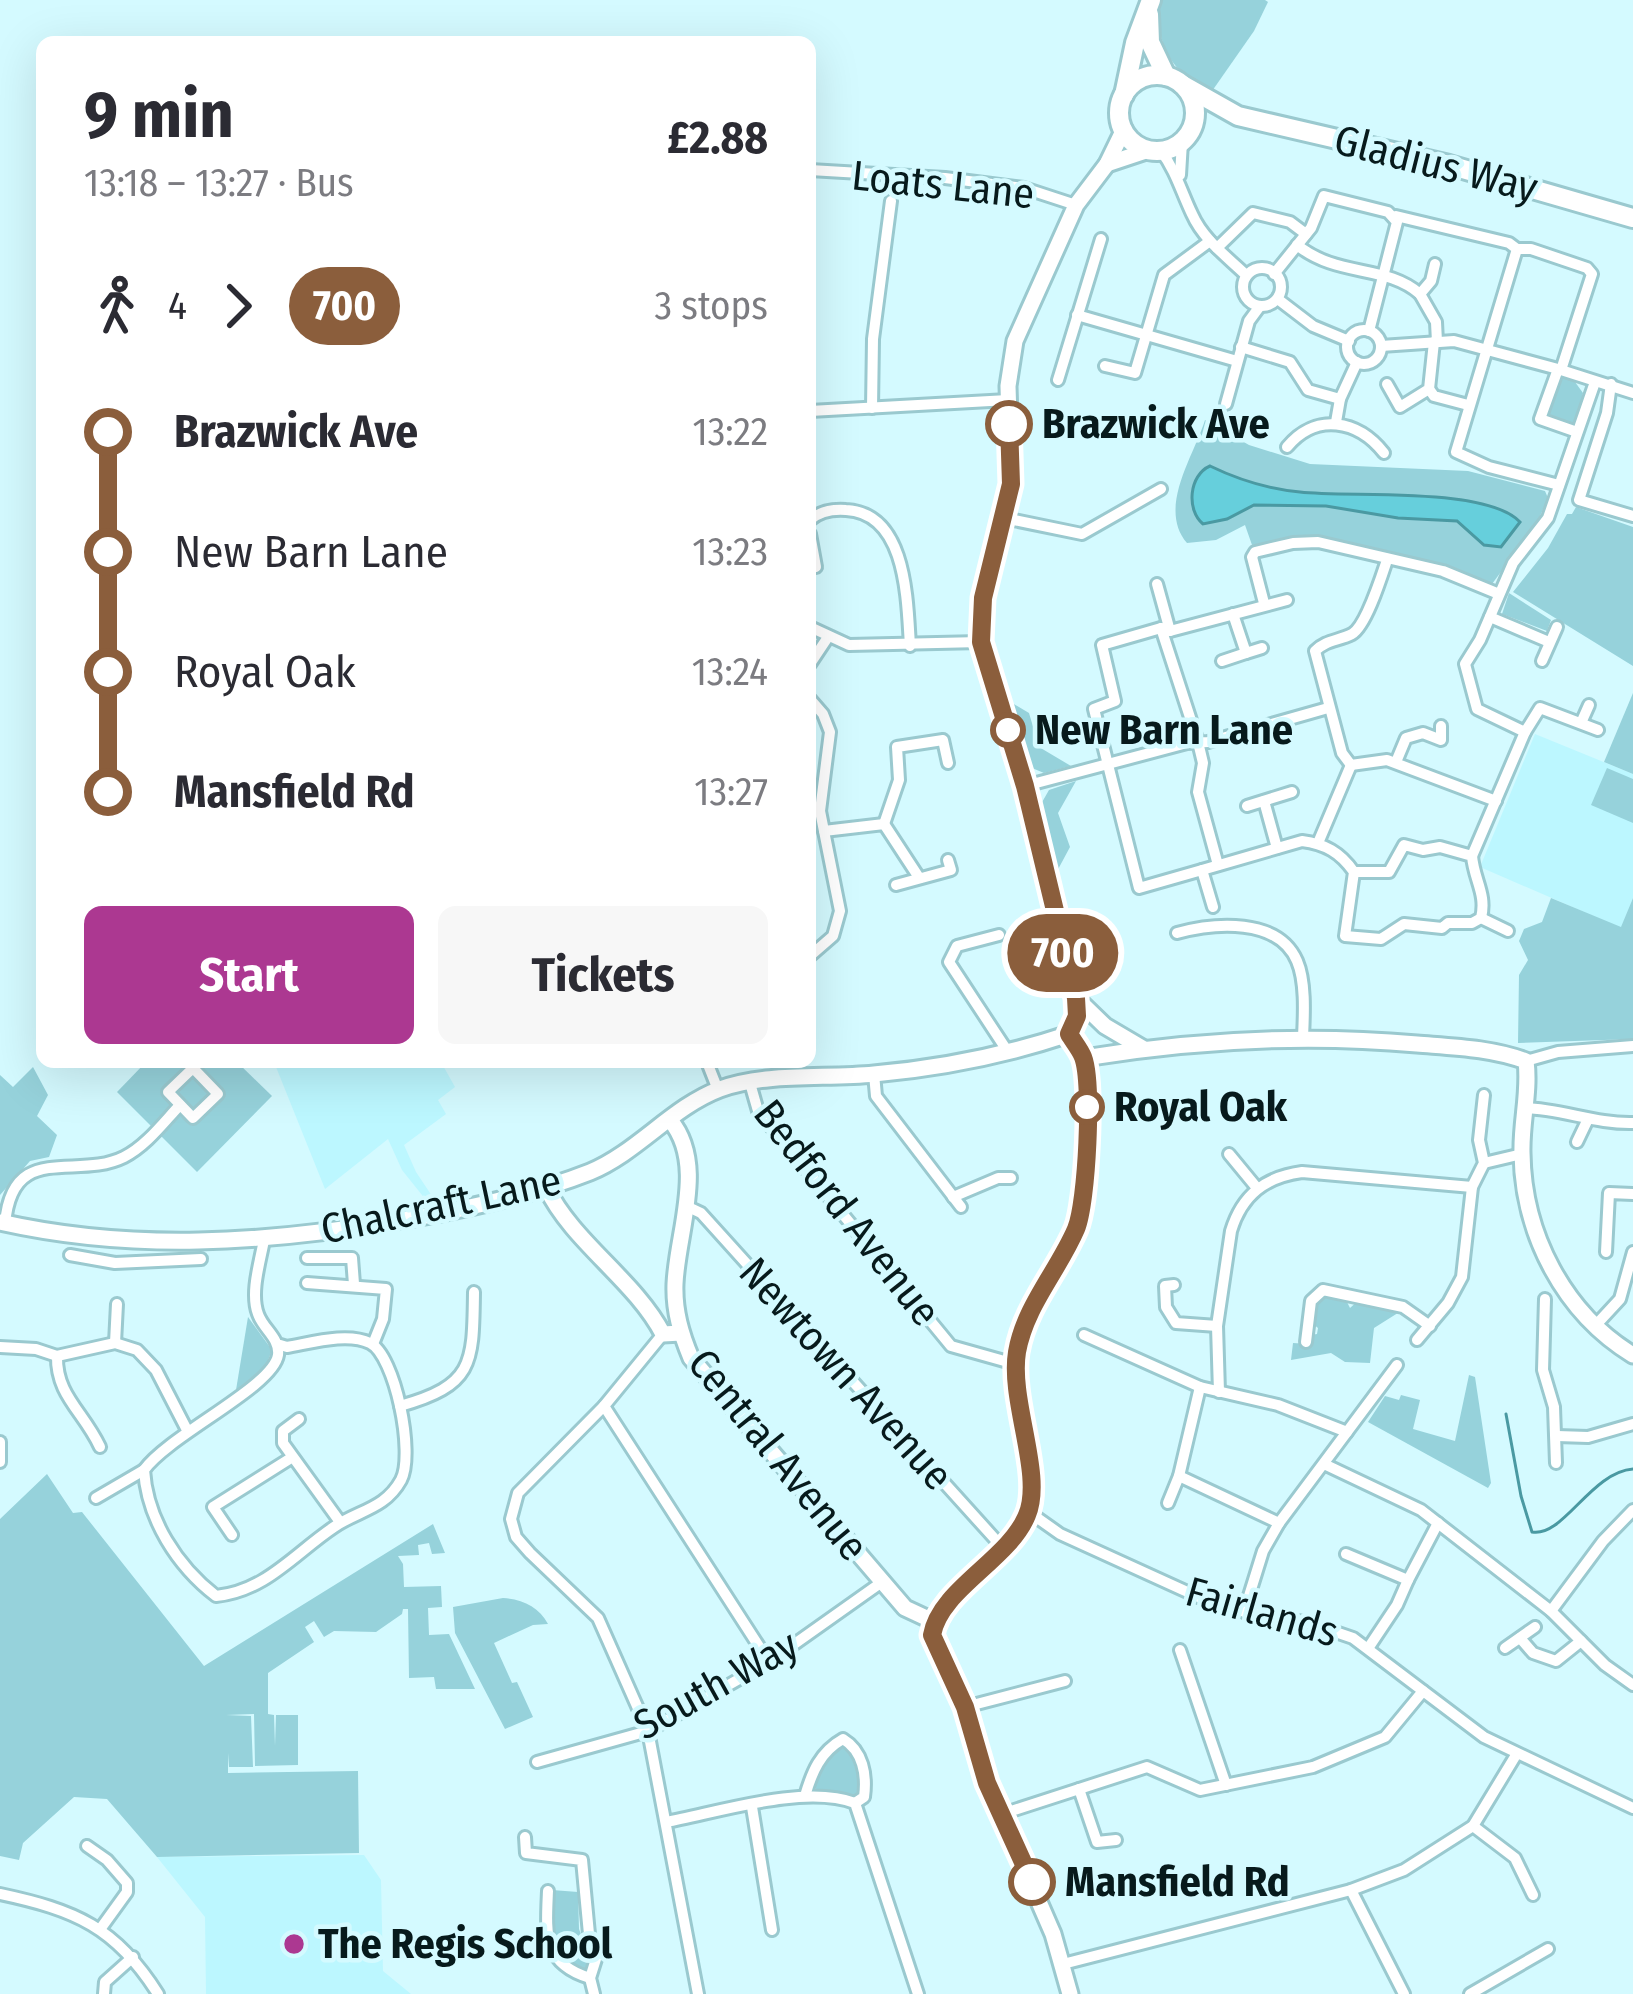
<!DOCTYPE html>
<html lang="en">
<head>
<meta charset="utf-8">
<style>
  :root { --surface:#fff; --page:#f7f7f7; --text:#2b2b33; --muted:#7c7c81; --accent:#ac3891 }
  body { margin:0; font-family:"Fira Sans Condensed",sans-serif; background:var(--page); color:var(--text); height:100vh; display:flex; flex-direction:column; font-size:45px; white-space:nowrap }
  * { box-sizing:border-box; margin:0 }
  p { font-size:39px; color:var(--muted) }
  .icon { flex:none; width:66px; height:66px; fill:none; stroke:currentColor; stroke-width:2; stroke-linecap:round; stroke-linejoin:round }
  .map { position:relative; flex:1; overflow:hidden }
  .sheet { position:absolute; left:36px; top:36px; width:780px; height:1032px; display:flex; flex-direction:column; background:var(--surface); border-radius:18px; box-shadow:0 12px 48px #0002 }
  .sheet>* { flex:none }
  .badge { padding:0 24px; border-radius:39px; font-size:42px; line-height:78px }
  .map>.badge { position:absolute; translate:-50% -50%; box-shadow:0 0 0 6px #fff }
  .legs { display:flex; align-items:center; gap:18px; height:132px; padding:0 48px; font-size:39px }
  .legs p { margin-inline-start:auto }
  .headline { display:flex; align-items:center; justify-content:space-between; height:204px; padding:0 48px }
  h1 { font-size:66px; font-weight:700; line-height:90px }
  .cta { display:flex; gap:24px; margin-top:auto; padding:24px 48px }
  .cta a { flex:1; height:138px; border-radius:18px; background:var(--accent); color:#fff; font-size:48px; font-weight:700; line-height:138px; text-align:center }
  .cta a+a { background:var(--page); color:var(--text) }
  ul { padding:0 48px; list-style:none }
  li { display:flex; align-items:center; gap:42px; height:120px; font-size:45px }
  li i { display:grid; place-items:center; width:18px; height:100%; margin:0 15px; background:currentColor }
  li i::after { content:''; width:30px; height:30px; margin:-15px; border:9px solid; border-radius:50%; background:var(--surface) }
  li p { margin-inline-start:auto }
  li:first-child i { background:linear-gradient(#0000 50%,currentColor 0) }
  li:last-child i { background:linear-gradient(currentColor 50%,#0000 0) }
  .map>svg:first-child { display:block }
</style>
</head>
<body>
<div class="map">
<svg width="1633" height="1994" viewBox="0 0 1633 1994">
  <rect width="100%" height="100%" fill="#d4faff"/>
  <g fill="#bcf7ff">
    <polygon points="1535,734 1633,774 1633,898 1621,928 1480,867"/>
    <polygon points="274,1062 441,1062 455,1087 438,1100 446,1114 404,1145 416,1172 438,1205 424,1210 422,1195 402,1170 388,1139 325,1189"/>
    <polygon points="364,1855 381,1880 383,1971 411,1994 206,1994 205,1917 157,1857"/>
  </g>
  <g fill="#96d2db">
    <path d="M1160,0h105l3,2 -14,29 -44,63c-38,-23 -56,-48 -50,-94z"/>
    <polygon points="1560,377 1575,382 1583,393 1576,426 1547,414"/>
    <path d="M1205,420l44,25 61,19 158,7 77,20 3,7 -11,25 -45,61c-75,-27 -164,-58 -240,-39l-7,-20 -29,15 -29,3c-30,-35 7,-87 18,-123z"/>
    <polygon points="1576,507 1633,527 1633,666 1513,592 1548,548 1567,514 1572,514"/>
    <polygon points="1509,593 1551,620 1547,631 1502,614"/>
    <polygon points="1633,693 1633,774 1604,762"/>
    <polygon points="1007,700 1029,713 1039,747 1071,766 1044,773 1032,768"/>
    <polygon points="1607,768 1633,779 1633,823 1591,805"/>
    <polygon points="1076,781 1058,813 1070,847 1055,875 1041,804 1049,790"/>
    <polygon points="1551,898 1621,927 1633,898 1633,1039 1518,1043 1519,975 1528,960 1519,941 1524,929 1542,922"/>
    <polygon points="146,1062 237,1062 272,1096 197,1172 117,1092"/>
    <polygon points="33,1067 48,1095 37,1116 57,1135 49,1157 30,1161 0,1195 0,1075 13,1087"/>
    <polygon points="1323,1293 1346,1300 1350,1308 1359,1300 1401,1311 1374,1328 1370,1363 1345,1362 1331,1353 1291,1360 1293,1343 1309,1344 1311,1335 1317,1334 1318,1328 1312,1323 1313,1307"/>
    <polygon points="248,1317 272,1350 264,1371 236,1390"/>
    <polygon points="1469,1375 1475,1377 1491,1483 1488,1488 1368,1422 1385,1396 1399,1400 1401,1395 1420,1400 1413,1429 1455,1441"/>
    <polygon points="47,1474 73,1513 82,1512 204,1666 433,1524 445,1553 432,1554 429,1543 418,1545 419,1555 398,1556 403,1564 404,1587 441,1586 442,1607 428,1608 429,1635 449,1634 475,1689 436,1689 434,1677 409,1678 408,1609 403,1609 402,1614 376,1632 334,1631 324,1637 314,1621 305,1627 314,1642 268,1673 268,1714 274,1715 275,1746 276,1715 298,1715 298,1765 255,1766 254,1714 226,1715 251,1716 253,1767 229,1767 228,1753 228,1773 358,1771 359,1853 157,1857 107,1799 74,1797 23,1843 19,1860 0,1856 0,1519"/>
    <path d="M503,1598c20,1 36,9 45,26l-15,1 -39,18 18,40 5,-1 16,35 -28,12 -50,-96 -2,-26z"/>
    <polygon points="843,1748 851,1752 862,1788 854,1798 817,1790 812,1784 827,1756"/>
    <path d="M552,1890l26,2 1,37 10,26 -1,13 -4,3c-38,-8 -33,-52 -32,-81z"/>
  </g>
  <path fill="#66cfdc" stroke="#4a99a2" stroke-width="3" d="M1210,466c29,14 57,23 90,26 51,6 186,-6 220,30l-19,25 -17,-2 -27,-24 -59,-3 -72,-12 -72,-1 -27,14 -24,5c-17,-14 -14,-49 7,-58z"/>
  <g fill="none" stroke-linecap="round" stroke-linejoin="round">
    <path stroke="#4a99a2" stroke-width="3" d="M1506,1414l15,82 11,36c31,6 59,-60 101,-63"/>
    <defs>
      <g id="street">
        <path d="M1161,151c15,20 20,40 31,63 11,25 34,42 53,60"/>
        <polyline points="810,170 945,178 1024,188 1076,205"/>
        <polyline points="1180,175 1182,142"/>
        <polyline points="1396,216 1509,243 1517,249 1456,452 1489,467 1559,485"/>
        <path d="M1297,245c41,33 89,19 123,49l11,-13 4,-17"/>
        <polyline points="1217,248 1253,213 1290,222 1306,234"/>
        <polyline points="1517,249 1531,249 1587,268 1592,274 1561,370 1558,369 1540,419 1577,432"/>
        <circle cx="1262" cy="287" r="19"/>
        <polyline points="1274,274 1311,228 1324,196 1388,212 1397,222 1369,331"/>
        <polyline points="1420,294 1436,322 1437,342"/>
        <polyline points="1279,300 1313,326 1349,341"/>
        <polyline points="1077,315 1237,361"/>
        <circle cx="1364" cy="347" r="17"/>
        <polyline points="1381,346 1454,341 1558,369"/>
        <polyline points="1241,347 1290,362 1308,390 1340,399"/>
        <polyline points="1105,366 1135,373 1164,275 1210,241"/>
        <polyline points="1561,370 1633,393"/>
        <polyline points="1058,380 1101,239"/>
        <polyline points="1387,384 1400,407 1429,389 1434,342"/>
        <polyline points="1611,384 1607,413 1579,500 1633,516"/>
        <polyline points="1429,389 1434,396 1468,405"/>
        <polyline points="1226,404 1249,321 1260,306"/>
        <polyline points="872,408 873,339 891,201"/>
        <polyline points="810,411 1008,400"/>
        <polyline points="1336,422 1340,399 1357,362"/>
        <path d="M1287,447c29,-35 71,-27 97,6"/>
        <polyline points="1004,518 1082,534 1161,489"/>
        <path d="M810,520c10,-9 22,-11 36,-10 61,3 61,90 64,136"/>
        <polyline points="810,534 816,567"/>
        <path d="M1387,560c-6,18 -21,66 -35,74 -14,7 -26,6 -37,17l27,102 9,12 36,-5 109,41"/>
        <polyline points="1157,584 1170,631"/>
        <polyline points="1264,603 1252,557 1255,552 1293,543 1318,542 1443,571 1499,594"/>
        <polyline points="1233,614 1246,653 1262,648"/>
        <polyline points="1490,617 1549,642"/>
        <polyline points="810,627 849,645 981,642"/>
        <polyline points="1161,628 1198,742 1203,763 1198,792 1218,865"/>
        <polyline points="1222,661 1246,653"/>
        <polyline points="1542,661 1557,627"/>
        <polyline points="810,664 828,637"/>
        <polyline points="810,699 823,714 830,732 820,811 840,911 833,936 810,956"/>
        <polyline points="1581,723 1589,705"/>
        <polyline points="1525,732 1540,708 1598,730"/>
        <polyline points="1396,762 1406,738 1423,733 1441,740 1441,726"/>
        <polyline points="1025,786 1187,743 1208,742 1328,708"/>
        <polyline points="1264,801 1277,848"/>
        <polyline points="1247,806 1292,792"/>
        <polyline points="884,824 899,780 897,747 943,740 948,763"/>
        <polyline points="824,831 884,824 918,876"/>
        <polyline points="1318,843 1351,765"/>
        <polyline points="1472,856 1525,732 1477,709 1465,664 1480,640 1513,563 1548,518 1595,382"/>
        <path d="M1202,870l100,-29c23,3 38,11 52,31l-9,64 36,3 23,-15 38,4 6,-5h24l9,-5c6,-24 -7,-38 -9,-62l-32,-9 -17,3 -19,-5 -15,27h-35"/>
        <polyline points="896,885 951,870 948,860"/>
        <polyline points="1213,907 1202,870 1139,888 1094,709 1115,701 1102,645 1161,628 1170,631 1287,600"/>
        <polyline points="1481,918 1508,931"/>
        <path d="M1177,933c37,-10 101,-16 120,28 9,21 7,54 6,76"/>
        <polyline points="999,935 957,946 949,962 1008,1052"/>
        <polyline points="1526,1061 1558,1052 1633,1046"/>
        <polyline points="707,1062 718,1090"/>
        <polygon points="193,1068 218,1094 193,1118 168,1092"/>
        <polyline points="874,1074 876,1096 961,1207"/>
        <polyline points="750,1083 758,1111 951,1346 1015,1364"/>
        <path d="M1525,1108c37,1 71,16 108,15"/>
        <polyline points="1577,1142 1588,1119"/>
        <polyline points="1229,1154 1257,1188"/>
        <polyline points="1484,1163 1522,1154"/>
        <polyline points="953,1197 998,1178 1011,1178"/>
        <polyline points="684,1205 701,1213 1003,1548"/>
        <path d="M5,1224c7,-84 71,-43 119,-67 22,-11 39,-34 56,-52"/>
        <path d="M264,1240c-4,22 -14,53 -6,74 5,15 22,24 20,41 -5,32 -109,80 -134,115 3,49 33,96 72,126 50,-5 79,-43 118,-69 25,-17 51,-18 67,-47 14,-26 -6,-125 -31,-137 -23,-11 -59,0 -83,4l-10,-3"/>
        <polyline points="1606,1252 1609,1193 1633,1194"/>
        <polyline points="70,1255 115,1263 201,1259"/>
        <polyline points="307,1258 352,1258 354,1284"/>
        <polyline points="307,1283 386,1289 383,1319 373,1344"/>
        <polyline points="1174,1285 1165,1286 1166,1307 1176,1323 1217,1326"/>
        <polyline points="1545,1299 1543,1370 1554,1407 1556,1463"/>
        <polyline points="1595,1326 1620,1299 1633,1252"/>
        <polyline points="663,1334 604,1406 518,1493 511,1519 516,1537 530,1553 598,1618 648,1731 698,1994"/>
        <polyline points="1084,1335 1200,1387 1278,1405 1347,1432"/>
        <polyline points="1417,1340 1448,1303 1462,1277 1472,1187 1484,1163 1479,1140 1484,1095"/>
        <polyline points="1306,1342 1311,1301 1323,1290 1403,1307 1430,1326"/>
        <polyline points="115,1343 117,1304"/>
        <polyline points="0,1347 36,1349 57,1356 115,1343 137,1350 156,1370 187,1430"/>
        <path d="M57,1356c-1,39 26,55 43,91"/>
        <polyline points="1200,1387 1179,1476 1279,1523"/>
        <path d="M1219,1392l-2,-66 14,-95c11,-36 34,-54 71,-59l170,15"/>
        <path d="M400,1406c74,-21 73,-42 74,-114"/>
        <polyline points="604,1406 769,1662"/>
        <polyline points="299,1419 283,1431 283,1443 340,1522"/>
        <polyline points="1557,1436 1588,1437 1633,1424"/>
        <polyline points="0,1442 0,1462"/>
        <polyline points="1324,1464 1421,1510 1551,1611 1605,1665 1633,1685"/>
        <polyline points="96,1498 144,1470"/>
        <polyline points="1168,1503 1179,1476"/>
        <polyline points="1029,1512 1060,1534 1205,1600 1312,1624 1353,1638 1484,1737 1633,1808"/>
        <polyline points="232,1535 213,1507 291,1458"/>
        <polyline points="1346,1554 1408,1580 1438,1523"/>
        <polyline points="1551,1611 1603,1541 1633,1510"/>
        <polyline points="1244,1612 1263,1551 1279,1523 1397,1365"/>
        <polyline points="1520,1638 1533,1653 1556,1661 1581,1641"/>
        <polyline points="1369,1647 1397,1605 1408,1580"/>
        <polyline points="1505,1648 1535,1627"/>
        <polyline points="1180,1650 1226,1785"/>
        <polyline points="965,1707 1065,1681"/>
        <polyline points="537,1762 648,1731 769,1662 882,1582"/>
        <polyline points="1079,1789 1097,1842 1116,1840"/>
        <path d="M805,1796c7,-24 15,-44 38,-57 20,12 24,36 21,58l-9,6"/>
        <polyline points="752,1807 772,1930"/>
        <polyline points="1002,1814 1147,1767 1200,1790 1313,1767 1385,1737 1423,1691"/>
        <path d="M666,1822c53,-10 139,-38 189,-19l63,191"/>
        <polyline points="1473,1826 1515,1858 1533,1895"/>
        <polyline points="525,1837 526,1853 582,1860 589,1934 596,1959 590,1978 594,1994"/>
        <polyline points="87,1846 107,1860 127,1883 127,1892 101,1928"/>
        <polyline points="1351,1890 1404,1994"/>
        <path d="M548,1891c-2,43 -5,73 42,87"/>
        <path d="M0,1894c75,16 116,33 158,100"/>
        <polyline points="1063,1964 1351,1890 1404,1870 1473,1826 1516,1755"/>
        <polyline points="104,1994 105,1982 133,1957"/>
        <polyline points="1470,1994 1548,1949"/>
      </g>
      <g id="secondary">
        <polyline points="1107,164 1149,150"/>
        <polyline points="1076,998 1105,1026 1144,1049"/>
        <path d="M1069,1034c4,7 11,15 14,23 10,26 4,146 -7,172 -18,42 -51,77 -59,123 -8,49 27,124 10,163 -18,45 -87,74 -95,120l33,72 22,75 66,152 17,60"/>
        <polyline points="1069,1034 1077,1016 1076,998 1025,786 981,642 980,620 1011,483 1008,386 1015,341 1076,205 1107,164 1124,129"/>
        <path d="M1084,1058c110,-18 222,-24 333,-14 37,3 74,4 109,17 4,31 -5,61 -4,92 1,81 42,160 111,202"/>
        <path d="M670,1120c37,44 7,112 5,164 -1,27 6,50 16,74l214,250 30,14"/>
        <path d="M546,1187c27,56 88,92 117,147l18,-1"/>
        <path d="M0,1222c133,30 264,21 397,-1 65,-11 132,-25 193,-49 48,-20 82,-65 130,-83 47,-17 105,-10 154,-15 66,-6 132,-19 195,-40"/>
      </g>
      <g id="highway">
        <polyline points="1149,14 1150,42 1166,76"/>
        <circle cx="1157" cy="113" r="38"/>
        <polyline points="1183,85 1238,116 1449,165 1633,218"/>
        <polyline points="1124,95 1135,43 1151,0"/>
      </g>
    </defs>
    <use href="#street" stroke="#9ac9cf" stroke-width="16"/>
    <use href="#secondary" stroke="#9ac9cf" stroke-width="21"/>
    <use href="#highway" stroke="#9ac9cf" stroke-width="24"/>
    <use href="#street" stroke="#fff" stroke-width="10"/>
    <use href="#secondary" stroke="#fff" stroke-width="15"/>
    <use href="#highway" stroke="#fff" stroke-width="18"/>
  </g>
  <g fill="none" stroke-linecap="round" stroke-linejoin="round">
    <defs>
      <path id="line-1" d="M1009,424l2,60 -28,114 -2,44 44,144 51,212 1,18 -8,18c4,7 11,15 14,23 10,26 4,146 -7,172 -18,42 -51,77 -59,123 -8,49 27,123 10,163 -18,45 -87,74 -95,120l33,72 22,76 45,99"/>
    </defs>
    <use href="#line-1" stroke="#fff" stroke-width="27"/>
    <use href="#line-1" stroke="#8b5e3c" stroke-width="18"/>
  </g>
  <g fill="#fff" stroke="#8b5e3c" stroke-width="6">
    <circle cx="1009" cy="424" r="21"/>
    <circle cx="1008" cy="730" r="15"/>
    <circle cx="1087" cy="1107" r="15"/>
    <circle cx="1032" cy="1882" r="21"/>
  </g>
  <circle fill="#ac3891" stroke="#d4faff" stroke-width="4.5" cx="294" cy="1944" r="12"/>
  <g text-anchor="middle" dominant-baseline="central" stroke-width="9" stroke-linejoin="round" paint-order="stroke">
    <g font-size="42" fill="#071a1c" stroke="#d4faff">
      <text transform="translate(1436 164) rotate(14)">Gladius Way</text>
      <text transform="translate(943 185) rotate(6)">Loats Lane</text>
      <text transform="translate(441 1205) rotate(-12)">Chalcraft Lane</text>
      <text transform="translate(847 1213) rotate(52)">Bedford Avenue</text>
      <text transform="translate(846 1374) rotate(48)">Newtown Avenue</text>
      <text transform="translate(778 1455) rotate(51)">Central Avenue</text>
      <text transform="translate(1262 1612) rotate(16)">Fairlands</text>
      <text transform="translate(716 1685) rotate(-29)">South Way</text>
    </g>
    <g font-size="42" font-weight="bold" fill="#071a1c" stroke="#d4faff" text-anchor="start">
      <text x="1042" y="424">Brazwick Ave</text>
      <text x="1035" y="730">New Barn Lane</text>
      <text x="1114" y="1107">Royal Oak</text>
      <text x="1065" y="1882">Mansfield Rd</text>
    </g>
    <g font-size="42" font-weight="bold" fill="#071a1c" stroke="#d4faff" text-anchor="start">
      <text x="318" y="1944">The Regis School</text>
    </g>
  </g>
</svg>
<b class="badge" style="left:1063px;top:953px;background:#8b5e3c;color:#fff">700</b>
<section class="sheet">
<div class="headline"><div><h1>9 min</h1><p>13:18 – 13:27 · Bus</p></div><b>£2.88</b></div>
<div class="legs"><svg class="icon" aria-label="walk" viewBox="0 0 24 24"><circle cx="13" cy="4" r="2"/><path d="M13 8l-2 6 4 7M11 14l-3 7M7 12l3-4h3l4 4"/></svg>4<svg class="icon" aria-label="forward" viewBox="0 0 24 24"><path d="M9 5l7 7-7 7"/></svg><b class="badge" style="background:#8b5e3c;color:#fff">700</b><p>3 stops</p></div>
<ul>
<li><i style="color:#8b5e3c"></i><b>Brazwick Ave</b><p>13:22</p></li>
<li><i style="color:#8b5e3c"></i><span>New Barn Lane</span><p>13:23</p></li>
<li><i style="color:#8b5e3c"></i><span>Royal Oak</span><p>13:24</p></li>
<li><i style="color:#8b5e3c"></i><b>Mansfield Rd</b><p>13:27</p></li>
</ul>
<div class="cta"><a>Start</a><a>Tickets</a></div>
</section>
</div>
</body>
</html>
